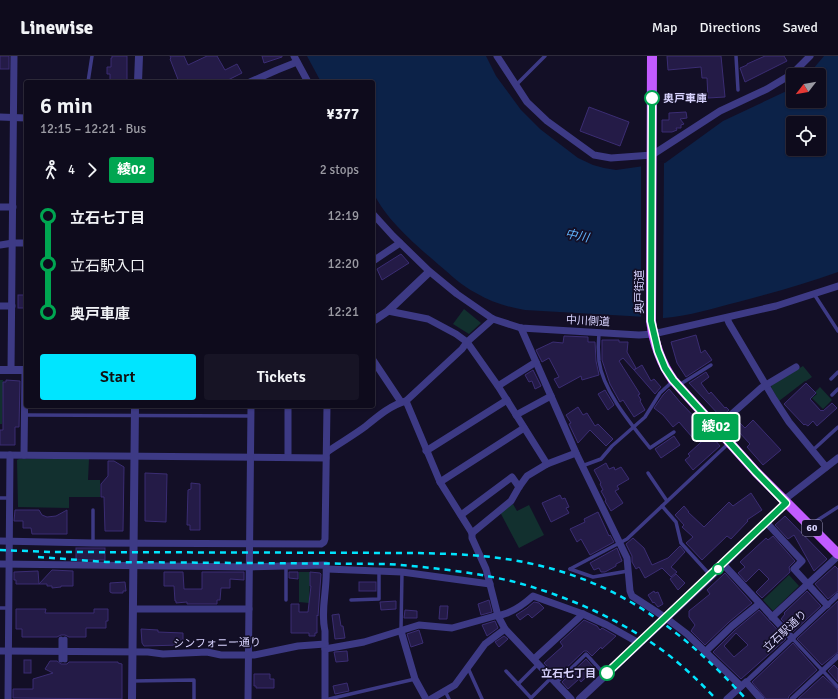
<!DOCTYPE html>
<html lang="en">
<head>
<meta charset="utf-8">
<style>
  :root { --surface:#0e0b1c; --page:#171425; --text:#f1f3f6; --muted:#9b9ba3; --line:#2e2b3b; --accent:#00e5ff }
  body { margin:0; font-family:Signika,"Noto Sans JP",sans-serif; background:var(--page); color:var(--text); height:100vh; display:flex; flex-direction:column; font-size:15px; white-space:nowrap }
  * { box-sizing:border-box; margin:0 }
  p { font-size:13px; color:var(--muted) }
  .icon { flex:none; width:22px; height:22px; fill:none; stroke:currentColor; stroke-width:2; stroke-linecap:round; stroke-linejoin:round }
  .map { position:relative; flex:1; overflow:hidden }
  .drawer { position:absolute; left:24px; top:24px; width:351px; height:328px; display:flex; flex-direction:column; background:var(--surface); border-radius:4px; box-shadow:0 1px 3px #0004,0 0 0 1px var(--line) }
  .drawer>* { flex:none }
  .badge { padding:0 8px; border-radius:3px; font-size:14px; line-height:26px }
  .needle { width:26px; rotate:239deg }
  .controls { position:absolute; left:786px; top:12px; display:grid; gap:8px }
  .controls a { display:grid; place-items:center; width:40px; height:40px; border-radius:4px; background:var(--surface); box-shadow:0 1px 3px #0004,0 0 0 1px var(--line); font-size:20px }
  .map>.badge { position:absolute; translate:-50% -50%; box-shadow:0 0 0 2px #fff }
  .legs { display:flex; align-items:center; gap:6px; height:44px; padding:0 16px; font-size:13px }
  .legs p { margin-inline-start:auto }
  .summary { display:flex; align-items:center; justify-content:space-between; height:68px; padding:0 16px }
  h1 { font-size:22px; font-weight:600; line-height:30px }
  .button { display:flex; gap:8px; margin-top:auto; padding:8px 16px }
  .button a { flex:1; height:46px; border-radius:4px; background:var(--accent); color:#111; font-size:16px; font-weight:600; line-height:46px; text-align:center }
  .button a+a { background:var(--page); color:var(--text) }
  ul { padding:0 16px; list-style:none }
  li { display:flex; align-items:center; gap:14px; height:48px; font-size:15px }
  li i { display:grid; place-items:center; width:6px; height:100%; margin:0 5px; background:currentColor }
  li i::after { content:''; width:10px; height:10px; margin:-5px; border:3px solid; border-radius:50%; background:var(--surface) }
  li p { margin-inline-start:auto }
  li:first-child i { background:linear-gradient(#0000 50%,currentColor 0) }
  li:last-child i { background:linear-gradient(currentColor 50%,#0000 0) }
  header { display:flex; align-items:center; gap:24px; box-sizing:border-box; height:56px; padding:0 20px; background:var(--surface); border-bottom:1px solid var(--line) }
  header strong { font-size:19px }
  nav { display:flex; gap:22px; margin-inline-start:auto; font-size:14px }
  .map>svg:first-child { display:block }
</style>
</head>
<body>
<header>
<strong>Linewise</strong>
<nav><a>Map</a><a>Directions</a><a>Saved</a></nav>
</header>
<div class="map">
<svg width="838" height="643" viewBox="0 0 838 643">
  <rect width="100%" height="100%" fill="#130f26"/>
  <g fill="#12302f">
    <polygon points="464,253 481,267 469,278 453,268"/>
    <polygon points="803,310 812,321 806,325 805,325 779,345 771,331 772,329"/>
    <polygon points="0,324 3,324 2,368 0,368"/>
    <polygon points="820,331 832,344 823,353 812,342 817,338 815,336"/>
    <polygon points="19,403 89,403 88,424 100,424 100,441 69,441 69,452 18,451 17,404"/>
    <polygon points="513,448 517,455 529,449 544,479 519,492 500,456"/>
    <polygon points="299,516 310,516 309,547 299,546"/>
    <polygon points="789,519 799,530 773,555 763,544"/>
  </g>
  <path fill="#0c2248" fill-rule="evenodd" d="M307,0h179l10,20 25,34 19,19 38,29 15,7 11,3 12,2 49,-7 58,-42 70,-33v13h26v-26h-11l16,-19h14v216c-33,12 -66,21 -100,30 -24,6 -49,14 -74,16l-139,-8c-18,-3 -34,-8 -49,-17 -14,-7 -25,-18 -37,-28 -23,-20 -53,-45 -66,-73v-110h-52zM793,67h26v26h-26z"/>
  <polygon fill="#130f26" points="664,105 663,264 641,263 641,109"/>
  <g fill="#241b47" stroke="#3b2d73" fill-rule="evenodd">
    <rect x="0" y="0" width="9" height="13"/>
    <polygon points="112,0 127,0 127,26 110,26 110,18 107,18 107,11 111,11 111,2 112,2"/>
    <polygon points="170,0 184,0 188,9 207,0 217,0 225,14 237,8 242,17 224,26 179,26 170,3 171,2"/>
    <polygon points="262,0 282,0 282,1 264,7"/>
    <polygon points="667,0 721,0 725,41 708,42 707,22 702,22 701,11 668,14"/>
    <polygon points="765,0 784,0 787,5 745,26 740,12 747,9 747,8"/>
    <polygon points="589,51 629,66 620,90 580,75"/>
    <polygon points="686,56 687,62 680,63 684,68 681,69 681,72 676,72 677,74 672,76 662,76 662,64 669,64 669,57"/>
    <polygon points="401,198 409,207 382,224 377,213"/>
    <rect x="18" y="239" width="8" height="13"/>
    <polygon points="696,279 701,297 705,294 712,304 686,321 677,307 671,286"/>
    <polygon points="564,280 588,281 588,286 595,286 596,305 599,319 582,324 581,320 559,332 554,323 559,321 549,302 542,306 536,294 553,286 563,287"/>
    <polygon points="602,284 619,284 619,286 628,286 627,296 636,312 634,314 623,302 619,305 640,338 638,339 641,344 640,345 645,354 634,361 623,344 620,346 610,328 602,304"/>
    <polygon points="642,309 651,325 654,323 661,331 655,338 634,314"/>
    <polygon points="533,314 541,330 535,333 532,325 529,326 525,319"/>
    <polygon points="706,316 709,321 701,327 709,338 711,336 725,352 726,351 729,354 721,361 689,327"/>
    <polygon points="6,324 20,325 19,371 15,371 15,389 0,389 0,374 3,374 3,326 6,326"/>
    <polygon points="806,327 816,337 810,343 821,355 822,354 823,355 832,347 837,352 817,370 813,365 808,370 805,368 804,369 784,348"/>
    <polygon points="669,333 680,346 705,372 692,381 679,366 673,371 663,359 654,352 663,339"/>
    <polygon points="605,334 614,349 608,354 598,338"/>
    <polygon points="578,351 583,359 587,357 595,370 598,368 613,383 606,390 590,374 578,387 569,368 571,367 566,359"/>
    <polygon points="735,362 745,372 753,364 781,394 763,409 747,391 750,388 738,375 735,377 727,369"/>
    <polygon points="710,378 720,390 693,414 685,404 690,400 688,398"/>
    <polygon points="674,380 680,389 661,402 655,393"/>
    <polygon points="108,405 114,405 124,411 123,475 105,475 104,441 101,441 101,428 108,420"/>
    <polygon points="606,407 609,413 614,411 615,414 621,411 629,423 617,430 619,433 615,435 623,447 611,455 605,445 606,444 601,435 603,434 600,428 601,427 594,414"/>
    <polygon points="145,417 167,418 166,466 145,465"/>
    <polygon points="191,427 200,428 200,474 190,474 190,469 187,469 188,434 191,433"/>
    <polygon points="751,437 762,454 747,464 748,465 731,483 727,480 702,504 686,487 693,481 682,471 684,469 675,459 684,450 689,456 688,456 704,471 729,446 733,450"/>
    <polygon points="560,439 562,443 565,442 569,451 566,452 569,457 551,466 542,447"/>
    <polygon points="15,454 39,454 42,459 47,461 56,460 67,454 67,478 32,478 31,472 23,472 23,465 14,465"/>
    <polygon points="598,456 609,480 610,479 614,486 590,499 581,483 577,486 570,473 585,466 584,463"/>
    <polygon points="785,460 827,503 814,515 794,479 788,483 775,469"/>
    <polygon points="773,480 795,505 789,511 790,516 762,542 756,536 769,523 759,513 746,526 738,517 745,511 740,506 766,482 768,484"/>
    <polygon points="633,482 644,492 652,509 668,502 680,490 685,496 671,511 677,516 671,521 662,512 645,522 639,511 636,513 632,506 632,500 626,488"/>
    <rect x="76" y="492" width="29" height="12"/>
    <polygon points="617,492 622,505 616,508 616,510 605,516 601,516 599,512 594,514 590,507"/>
    <polygon points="835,510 838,513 838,535 828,543 815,528"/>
    <polygon points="52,514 73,515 73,530 61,530 61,531 52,532 52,530 47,530 47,528 39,528"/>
    <polygon points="38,515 39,528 16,528 16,524 14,524 14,516"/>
    <polygon points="164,516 183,516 184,533 202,533 202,516 244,516 244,524 230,523 230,532 221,532 220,544 217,544 217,548 187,548 187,546 176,547 176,545 175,545 174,530 164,530"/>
    <polygon points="289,516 298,516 298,523 289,522"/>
    <polygon points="310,516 320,517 321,518 318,560 317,559 317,577 315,577 315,580 309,580 309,577 291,577 291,548 299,548 299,556 308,556 311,530 310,530"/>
    <polygon points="725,517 752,547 729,566 705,589 691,575 695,569 689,561 689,555 710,538 707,534"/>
    <polygon points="676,518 685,527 678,534 670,523"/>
    <polygon points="125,526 126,535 123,535 123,537 112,537 110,536 110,527"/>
    <rect x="359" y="526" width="17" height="9"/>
    <polygon points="654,535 655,537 658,536 663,548 658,551 654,546 653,547 648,539"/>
    <polygon points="807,535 821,550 793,576 781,563 785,558 784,557"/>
    <polygon points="489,544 492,556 481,559 478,548"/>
    <polygon points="396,545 396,553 381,554 380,546"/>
    <polygon points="838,545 838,596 822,609 797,583"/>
    <polygon points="534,546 539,547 544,552 532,562 528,558 520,564 516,559 527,552"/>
    <polygon points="440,550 448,550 447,563 439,563"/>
    <polygon points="16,553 46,553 45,557 94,557 94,553 108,553 108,565 106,565 106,572 86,572 86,581 69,581 65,579 61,579 57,581 22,581 22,573 16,573"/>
    <polygon points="405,554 417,555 417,562 404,562"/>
    <path d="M759,554l27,29 -45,40 -28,-27 22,-22zM736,577l12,12 -14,12 -10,-11z"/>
    <polygon points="339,558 341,570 343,570 345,582 335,583 332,559"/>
    <polygon points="584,564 597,570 600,574 602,572 616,580 602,593 601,591 592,600 587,595 584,595 557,621 544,607 563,590 560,586"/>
    <polygon points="495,565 498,572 487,580 482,569"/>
    <polygon points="141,573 158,574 158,576 183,577 183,584 180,584 180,589 144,590 142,587"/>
    <polygon points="419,574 423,587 411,591 407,578"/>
    <polygon points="504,580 508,583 499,591 495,586"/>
    <polygon points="793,587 817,614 789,640 788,643 766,643 752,626"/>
    <polygon points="347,595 348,605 336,606 334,596"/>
    <polygon points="586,603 595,613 581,626 579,623 568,633 562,626"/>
    <rect x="24" y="604" width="7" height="13"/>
    <polygon points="50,605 57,605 61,608 67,608 69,606 118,606 118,607 122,608 122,643 13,642 13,633 33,633 33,623 53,617 45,613"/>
    <polygon points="834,609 838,613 838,626 828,615"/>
    <polygon points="254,618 270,618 270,623 274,623 274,632 256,632 256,630 254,630"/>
    <polygon points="823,620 838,634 838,643 798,643"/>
    <polygon points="347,627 349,635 335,638 333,630"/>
  </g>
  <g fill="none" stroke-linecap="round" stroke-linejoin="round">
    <g stroke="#3d3a85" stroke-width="3.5">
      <polyline points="736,0 738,34"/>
      <polyline points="88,26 92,0"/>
      <polyline points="516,29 545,0"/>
      <polyline points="814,238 838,275"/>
      <path d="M599,277c-1,9 -1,18 0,28 4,30 32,63 51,87l24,-16"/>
      <polyline points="831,323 838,316"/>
      <polyline points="679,329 711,309"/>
      <polyline points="832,339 838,333"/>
      <polyline points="24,359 251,360"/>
      <polyline points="813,394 838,371"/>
      <polyline points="582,410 601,403 612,390 645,361 660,337 673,325"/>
      <polyline points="648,417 667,445"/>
      <polyline points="0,442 9,442"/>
      <polyline points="662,450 676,466 681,487 711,520"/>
      <polyline points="810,469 838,451"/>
      <polyline points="93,487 93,454"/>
      <polyline points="286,511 286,544"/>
      <polyline points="570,513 627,483 729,387"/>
      <polyline points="570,513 593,521 628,515"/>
      <polyline points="351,544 379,543 379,515"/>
      <polyline points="0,552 9,552"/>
      <polyline points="401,574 402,516"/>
      <polyline points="792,582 838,631"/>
      <polyline points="468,612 482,643"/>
      <polyline points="506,615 531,642 551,622"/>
      <polyline points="132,625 194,624 194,643"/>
      <polyline points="556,627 586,598 605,619"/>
      <polyline points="518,628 538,608"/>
      <polyline points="445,635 449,643"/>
      <polyline points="329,643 415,623"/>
    </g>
    <g stroke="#3d3a85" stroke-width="5">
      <polyline points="746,626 838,539"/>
      <polyline points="792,643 838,600"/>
    </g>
    <g stroke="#3d3a85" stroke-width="7">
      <polyline points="294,0 308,26"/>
      <polyline points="497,0 527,46 547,65 594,99 611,102 652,99 720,55 767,33 792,18 810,0"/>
      <polyline points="250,26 277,14 297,6"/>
      <polyline points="0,61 26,62"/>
      <polyline points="0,151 13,151"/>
      <polyline points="373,158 393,180 429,215 457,238 493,263 521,272 639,279 653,278 776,250 838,230"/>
      <polyline points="0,189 13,187 26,187"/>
      <polyline points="373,205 400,187"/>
      <polyline points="0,250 12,250"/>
      <polyline points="388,255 428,263 456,278 467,286 498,330 547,408"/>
      <polyline points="727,262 729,267 774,343 789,366 826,411"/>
      <polyline points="521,272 576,397 627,502 630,535 632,540 666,562 687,578 741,630"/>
      <polyline points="373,304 401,346"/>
      <polyline points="11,314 14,0"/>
      <polyline points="498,330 536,306"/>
      <polyline points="406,345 440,426 472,477 472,482 486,513 498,560 505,573 571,643"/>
      <polyline points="288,350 288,401"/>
      <polyline points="516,359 551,340"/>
      <polyline points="716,372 761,332 796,311"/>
      <polyline points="426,395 507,344"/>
      <path d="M327,396c13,-9 27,-17 39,-26 12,-10 25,-21 40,-25l56,-52 5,-7 26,-23"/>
      <polyline points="0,399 326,402"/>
      <polyline points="24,399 25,314"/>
      <polyline points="440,426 524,372"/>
      <polyline points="784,444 838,402"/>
      <polyline points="461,459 512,421 519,431"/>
      <polyline points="766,466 802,505 794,513 827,549"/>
      <polyline points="472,477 511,445 519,431 527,420 547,408 576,397"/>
      <polyline points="0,485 93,487 321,488 324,486 325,483 327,350"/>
      <path d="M0,508l249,3 77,-2c2,23 -6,44 -1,66v68"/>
      <polyline points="723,508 792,582"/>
      <polyline points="327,513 402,516 490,528"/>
      <polyline points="133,553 249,553"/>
      <polyline points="772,561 838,500"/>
      <polyline points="401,575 415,623 426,643"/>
      <path d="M325,593l39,-7 55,-17 33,3 43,-12c14,-1 28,-11 38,-20l50,18 24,11 32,18"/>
      <polyline points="0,595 148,596 163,598 207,596 221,599 254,599 298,590 325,588"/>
      <polyline points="706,595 732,570 759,548"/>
      <polyline points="534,603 583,558"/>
      <polyline points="8,643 10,399"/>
      <polyline points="248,643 251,350"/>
      <polyline points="431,643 455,629 485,588 505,573"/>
      <polyline points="727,643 746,626 761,643"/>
    </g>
    <g stroke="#3d3a85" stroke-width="8">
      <polyline points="138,26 139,0"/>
      <polyline points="373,265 388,255 427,218"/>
      <polyline points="0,314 26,314"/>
      <polyline points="132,643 135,350"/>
      <polyline points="580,643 711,520 786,447"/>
    </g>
    <path stroke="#c25bff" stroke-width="10" d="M652,0l-1,265c3,22 9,41 22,59l83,92 82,82"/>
    <g stroke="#00e5ff" stroke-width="2.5" stroke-dasharray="6 5" stroke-linecap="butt">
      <path d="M0,494l51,2 368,1c36,1 73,2 109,10 92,19 155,68 218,136"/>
      <path d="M38,501l68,5 282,2c41,3 84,8 123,17 50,13 99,34 141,62 24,16 45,36 64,56"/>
    </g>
    <g stroke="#3d3a85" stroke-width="5">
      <polyline points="61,604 61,583"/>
      <polyline points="65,604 65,583"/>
    </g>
  </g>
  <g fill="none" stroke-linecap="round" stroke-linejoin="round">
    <defs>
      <polyline id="line-1" points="607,617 786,447 756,416 673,324 665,312 658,295 651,265 652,42"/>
    </defs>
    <use href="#line-1" stroke="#fff" stroke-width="9"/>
    <use href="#line-1" stroke="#00a651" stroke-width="6"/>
  </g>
  <g fill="#fff" stroke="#00a651" stroke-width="2">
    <circle cx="652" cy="42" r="7"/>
    <circle cx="718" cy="513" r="5"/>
    <circle cx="607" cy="617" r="7"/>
  </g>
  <g text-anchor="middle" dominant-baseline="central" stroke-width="3.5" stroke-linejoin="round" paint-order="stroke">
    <rect fill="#130f26" stroke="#9e99be" stroke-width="1" x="802" y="464" width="20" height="16" rx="3"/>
    <g font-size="10" font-weight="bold" fill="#d9d4ff">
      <text x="812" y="472">60</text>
    </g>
    <g font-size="11" font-weight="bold" fill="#d9d4ff" stroke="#130f26" text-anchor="start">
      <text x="663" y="42">奥戸車庫</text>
      <text x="596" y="617" text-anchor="end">立石七丁目</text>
    </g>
    <g font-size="11" fill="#d9d4ff" stroke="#130f26">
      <text transform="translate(639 236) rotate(-90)">奥戸街道</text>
      <text transform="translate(588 265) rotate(3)">中川側道</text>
      <text transform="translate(785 575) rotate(-43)">立石駅通り</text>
      <text transform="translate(217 587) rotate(-1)">シンフォニー通り</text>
    </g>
    <g font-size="12" font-style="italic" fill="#62b6ff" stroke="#130f26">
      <text transform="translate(577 180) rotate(11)">中川</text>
    </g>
  </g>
</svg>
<div class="controls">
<a><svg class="needle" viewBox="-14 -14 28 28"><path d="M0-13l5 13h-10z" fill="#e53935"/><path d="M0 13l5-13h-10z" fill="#9b9ba3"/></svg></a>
<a><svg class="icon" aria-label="locate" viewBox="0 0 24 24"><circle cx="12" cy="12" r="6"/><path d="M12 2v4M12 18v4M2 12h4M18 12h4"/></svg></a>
</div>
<b class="badge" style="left:716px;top:371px;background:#00a651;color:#fff">綾02</b>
<section class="drawer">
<div class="summary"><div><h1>6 min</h1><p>12:15 – 12:21 · Bus</p></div><b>¥377</b></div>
<div class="legs"><svg class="icon" aria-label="walk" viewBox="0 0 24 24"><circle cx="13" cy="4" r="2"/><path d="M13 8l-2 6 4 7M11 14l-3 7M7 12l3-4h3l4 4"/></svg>4<svg class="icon" aria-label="forward" viewBox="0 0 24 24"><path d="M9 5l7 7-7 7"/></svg><b class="badge" style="background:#00a651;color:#fff">綾02</b><p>2 stops</p></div>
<ul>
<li><i style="color:#00a651"></i><b>立石七丁目</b><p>12:19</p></li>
<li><i style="color:#00a651"></i><span>立石駅入口</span><p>12:20</p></li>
<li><i style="color:#00a651"></i><b>奥戸車庫</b><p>12:21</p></li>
</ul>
<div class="button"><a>Start</a><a>Tickets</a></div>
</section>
</div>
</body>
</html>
